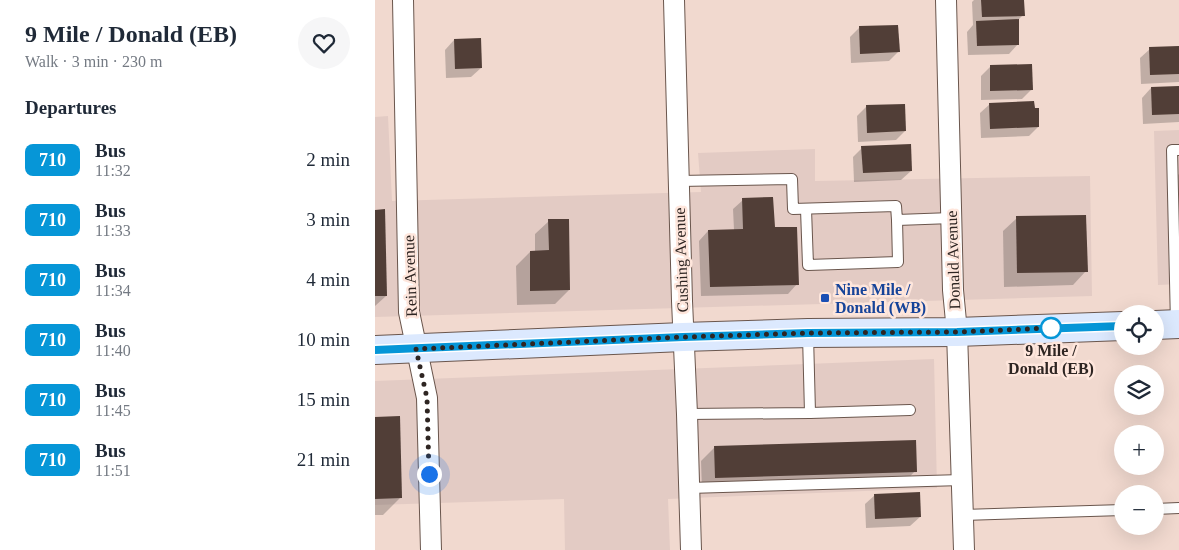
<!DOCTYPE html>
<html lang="en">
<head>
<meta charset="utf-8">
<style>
  :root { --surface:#fff; --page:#f6f6f7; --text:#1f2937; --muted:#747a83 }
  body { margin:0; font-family:Georgia,serif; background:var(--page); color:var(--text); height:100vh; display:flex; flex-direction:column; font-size:19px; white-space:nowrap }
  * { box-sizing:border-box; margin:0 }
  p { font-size:16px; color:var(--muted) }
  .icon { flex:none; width:28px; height:28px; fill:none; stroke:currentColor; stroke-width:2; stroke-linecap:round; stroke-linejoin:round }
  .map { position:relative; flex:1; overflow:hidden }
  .panel { display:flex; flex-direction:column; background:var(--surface); width:375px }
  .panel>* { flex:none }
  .badge { padding:0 10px; border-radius:8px; font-size:18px; line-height:32px }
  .tools { position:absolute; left:739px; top:305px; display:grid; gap:10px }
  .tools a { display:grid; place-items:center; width:50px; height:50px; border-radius:50%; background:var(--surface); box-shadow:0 5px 20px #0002; font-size:25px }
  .you { position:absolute; width:25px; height:25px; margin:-12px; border:4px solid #fff; border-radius:50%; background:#1a73e8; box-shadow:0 0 0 8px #1a73e833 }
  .map>.badge { position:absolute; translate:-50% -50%; box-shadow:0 0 0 2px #fff }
  h2 { padding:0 25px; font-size:19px; line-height:45px }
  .round { display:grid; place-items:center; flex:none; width:52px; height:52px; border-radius:26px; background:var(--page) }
  .summary { display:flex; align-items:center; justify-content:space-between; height:85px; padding:0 25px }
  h1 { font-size:24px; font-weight:600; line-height:38px }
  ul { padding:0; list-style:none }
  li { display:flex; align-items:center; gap:15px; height:60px; padding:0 25px }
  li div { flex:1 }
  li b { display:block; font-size:19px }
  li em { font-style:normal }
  li .badge { min-width:55px; font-weight:700; text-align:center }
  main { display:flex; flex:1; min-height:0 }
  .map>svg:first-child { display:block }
</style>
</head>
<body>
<main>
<section class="panel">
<div class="summary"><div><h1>9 Mile / Donald (EB)</h1><p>Walk · 3 min · 230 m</p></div><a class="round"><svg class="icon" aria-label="heart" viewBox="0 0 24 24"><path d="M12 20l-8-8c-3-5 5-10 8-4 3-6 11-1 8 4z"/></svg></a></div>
<h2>Departures</h2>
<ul>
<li><span class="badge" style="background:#0696d7;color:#fff">710</span><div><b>Bus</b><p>11:32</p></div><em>2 min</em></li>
<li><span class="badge" style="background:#0696d7;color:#fff">710</span><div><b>Bus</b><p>11:33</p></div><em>3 min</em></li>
<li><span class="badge" style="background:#0696d7;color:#fff">710</span><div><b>Bus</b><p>11:34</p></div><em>4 min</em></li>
<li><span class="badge" style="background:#0696d7;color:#fff">710</span><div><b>Bus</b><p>11:40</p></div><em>10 min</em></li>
<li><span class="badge" style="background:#0696d7;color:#fff">710</span><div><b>Bus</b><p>11:45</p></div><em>15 min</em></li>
<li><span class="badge" style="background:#0696d7;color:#fff">710</span><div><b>Bus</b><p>11:51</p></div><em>21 min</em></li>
</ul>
</section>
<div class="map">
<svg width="804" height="550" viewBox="0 0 804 550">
  <rect width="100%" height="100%" fill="#f1d9cf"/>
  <g fill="#e3cbc4">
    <polygon points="13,116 17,201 326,192 323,153 440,149 440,181 715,176 717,296 0,317 0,117"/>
    <polygon points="804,130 804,284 783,285 779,131"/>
    <polygon points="559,359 562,488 293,499 295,550 190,550 189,499 0,505 0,381"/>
  </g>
  <g fill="#0003">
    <polygon points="599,0 648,0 648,15 642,21 643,44 634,54 593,55 592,32 598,25 597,2"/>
    <polygon points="485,27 523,52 514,61 476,63 475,37"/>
    <polygon points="79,40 106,68 96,77 71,78 70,50"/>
    <polygon points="804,48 804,82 766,84 765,58 775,49"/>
    <polygon points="615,67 657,89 647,99 606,100 606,76"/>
    <polygon points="804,87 804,122 768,124 767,98 776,88"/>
    <polygon points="615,104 663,127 654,136 606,138 605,113"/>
    <polygon points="492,106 530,131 521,140 483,142 482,116"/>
    <polygon points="487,148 536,171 526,180 479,182 478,157"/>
    <polygon points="804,174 804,281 797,181"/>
    <polygon points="368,200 398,229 422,284 413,294 326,296 324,241 333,231 359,230 358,209"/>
    <polygon points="0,211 11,296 0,306"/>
    <polygon points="642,218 711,271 698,285 629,287 628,231"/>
    <polygon points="174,221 194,290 180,304 142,305 141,266 155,252 160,252 160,234"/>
    <polygon points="0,418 25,498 8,515 0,515"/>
    <polygon points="340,447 540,471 527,485 327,491 326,461"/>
    <polygon points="500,495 545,517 535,526 491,528 490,504"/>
  </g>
  <g fill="#513e37">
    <polygon points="606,0 649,0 650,16 607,17"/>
    <polygon points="644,19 644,45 602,46 601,21"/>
    <polygon points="523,25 525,52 485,54 484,26"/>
    <polygon points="106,38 107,68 80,69 79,39"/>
    <polygon points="804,46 804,74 775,75 774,47"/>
    <polygon points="657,64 658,90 615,91 615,65"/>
    <polygon points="804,86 804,114 777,115 776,87"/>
    <polygon points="659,101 660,108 664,108 664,127 615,129 614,103"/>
    <polygon points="530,104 531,131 492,133 491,105"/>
    <polygon points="536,144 537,171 488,173 486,146"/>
    <polygon points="398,197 400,227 422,227 424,285 335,287 333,230 368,229 367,198"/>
    <polygon points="10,209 12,296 0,296 0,210"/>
    <polygon points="711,215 713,272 642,273 641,216"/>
    <polygon points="173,219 194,219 195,290 155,291 155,251 174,250"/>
    <polygon points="25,416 27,498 0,499 0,417"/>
    <polygon points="541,440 542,472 340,478 339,446"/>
    <polygon points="545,492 546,517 500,519 499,494"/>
  </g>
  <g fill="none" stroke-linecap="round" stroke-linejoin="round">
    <defs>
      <g id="lane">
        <polyline points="304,181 417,179 418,209 521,206 522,220 577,218"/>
        <polyline points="431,209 433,265 523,262 522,220"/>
        <polyline points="801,324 797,150 804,150"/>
        <polyline points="435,413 535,410"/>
        <polyline points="312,414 435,413 433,335"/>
        <polyline points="314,488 587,480"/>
        <polyline points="780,509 804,508"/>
        <polyline points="588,515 748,510"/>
      </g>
      <g id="street">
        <polyline points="28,0 34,312 52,398 56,550"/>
        <polyline points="299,0 307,301 312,414 316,550"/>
        <polyline points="571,0 578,290 582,332 589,550"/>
      </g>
      <g id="secondary">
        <polyline points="780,325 804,324"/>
        <polyline points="0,350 308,337 433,333 582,332 748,326"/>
      </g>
    </defs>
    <use href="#lane" stroke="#6a564d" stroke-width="12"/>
    <use href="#street" stroke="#6a564d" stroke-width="22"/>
    <use href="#secondary" stroke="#6a564d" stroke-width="30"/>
    <use href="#lane" stroke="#fff" stroke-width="10"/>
    <use href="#street" stroke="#fff" stroke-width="20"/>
    <use href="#secondary" stroke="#dce9fe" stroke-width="28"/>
  </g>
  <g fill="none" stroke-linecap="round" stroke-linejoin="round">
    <defs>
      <polyline id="line" points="0,350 308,337 433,333 582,332 748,326"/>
    </defs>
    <use href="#line" stroke="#fff" stroke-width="11"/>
    <use href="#line" stroke="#0696d7" stroke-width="8"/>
    <polyline stroke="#2e2522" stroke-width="5" stroke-dasharray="0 9" points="54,474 52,398 41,349 308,337 433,333 582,332 676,328"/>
  </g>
  <rect fill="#1a4fb4" stroke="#fee6dc" stroke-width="2" x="445" y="293" width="10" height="10" rx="2.5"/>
  <circle fill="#fff" stroke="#0696d7" stroke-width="2.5" cx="676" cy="328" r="10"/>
  <g text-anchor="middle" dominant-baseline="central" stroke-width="5" stroke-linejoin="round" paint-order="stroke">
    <g font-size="16" fill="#2e2522" stroke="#fee6dc">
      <text transform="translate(306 260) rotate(-92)">Cushing Avenue</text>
      <text transform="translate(578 260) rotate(-92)">Donald Avenue</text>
      <text transform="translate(35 276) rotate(-92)">Rein Avenue</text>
    </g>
    <g font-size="16" font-weight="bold" fill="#164399" stroke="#fee6dc" text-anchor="start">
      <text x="460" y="289">Nine Mile /<tspan x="460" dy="18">Donald (WB)</tspan></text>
    </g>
    <g font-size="16" font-weight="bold" fill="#2e2522" stroke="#fee6dc">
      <text x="676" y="350">9 Mile /<tspan x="676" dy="18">Donald (EB)</tspan></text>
    </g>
  </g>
</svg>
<div class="tools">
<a><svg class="icon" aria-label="locate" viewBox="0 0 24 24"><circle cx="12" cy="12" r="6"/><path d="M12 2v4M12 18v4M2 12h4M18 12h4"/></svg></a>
<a><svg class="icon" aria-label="layers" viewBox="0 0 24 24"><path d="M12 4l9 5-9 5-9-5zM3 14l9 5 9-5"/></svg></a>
<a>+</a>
<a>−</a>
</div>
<div class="you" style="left:54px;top:474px"></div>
</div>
</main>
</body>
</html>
